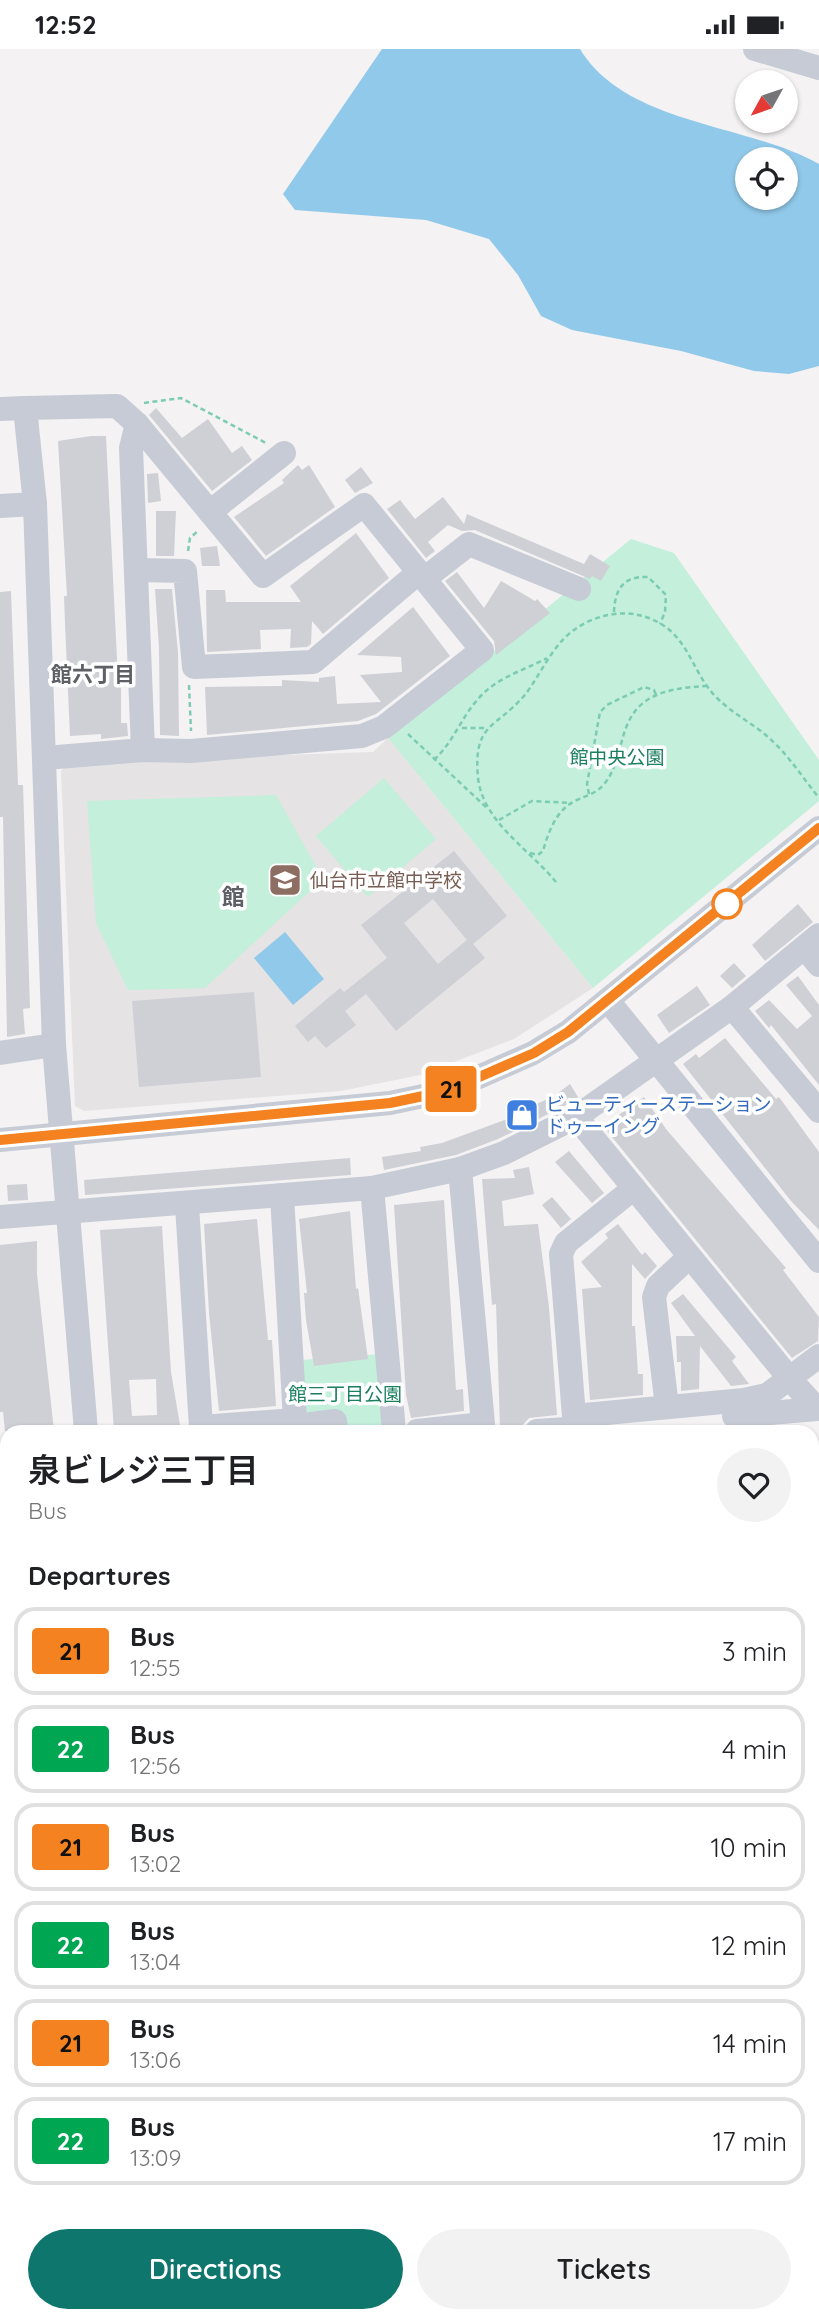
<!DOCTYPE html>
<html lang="en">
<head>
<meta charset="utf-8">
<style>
  :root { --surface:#fff; --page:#f2f2f2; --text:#202124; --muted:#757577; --line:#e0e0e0; --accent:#0f766e }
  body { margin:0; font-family:Quicksand,"Noto Sans JP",sans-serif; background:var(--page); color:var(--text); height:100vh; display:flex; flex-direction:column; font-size:26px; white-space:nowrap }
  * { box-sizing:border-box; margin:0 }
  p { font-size:23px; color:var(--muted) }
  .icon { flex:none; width:38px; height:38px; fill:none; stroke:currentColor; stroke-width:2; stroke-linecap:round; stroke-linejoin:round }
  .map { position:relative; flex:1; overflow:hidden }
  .panel { position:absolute; left:0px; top:1376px; width:819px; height:898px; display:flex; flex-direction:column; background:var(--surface); border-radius:21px 21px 0 0; box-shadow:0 2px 5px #0004 }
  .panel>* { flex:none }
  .badge { padding:0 14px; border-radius:5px; font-size:24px; line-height:46px }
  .needle { width:46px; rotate:230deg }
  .tools { position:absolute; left:735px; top:21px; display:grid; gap:14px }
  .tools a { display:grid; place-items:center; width:63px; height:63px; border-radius:50%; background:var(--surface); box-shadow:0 2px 5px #0004; font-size:35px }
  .map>.badge { position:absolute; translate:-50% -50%; box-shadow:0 0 0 4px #fff }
  h2 { padding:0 28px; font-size:26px; line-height:63px }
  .round { display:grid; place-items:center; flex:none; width:74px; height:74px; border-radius:37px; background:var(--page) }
  .head { display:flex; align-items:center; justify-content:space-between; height:119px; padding:0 28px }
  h1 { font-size:33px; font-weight:600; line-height:52px }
  .primary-button { display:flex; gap:14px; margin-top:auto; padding:14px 28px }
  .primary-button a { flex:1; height:80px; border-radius:42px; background:var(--accent); color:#fff; font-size:28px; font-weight:600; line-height:80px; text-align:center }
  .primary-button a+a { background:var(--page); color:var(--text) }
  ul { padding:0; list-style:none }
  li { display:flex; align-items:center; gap:21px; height:88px; margin:0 14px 10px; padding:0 14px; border:4px solid var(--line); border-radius:21px }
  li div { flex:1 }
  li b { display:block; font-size:26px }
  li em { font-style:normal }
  li .badge { min-width:77px; font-weight:700; text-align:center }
  .status { display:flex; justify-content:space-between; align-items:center; height:49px; padding:0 35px; background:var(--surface); direction:ltr }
  .status svg { height:19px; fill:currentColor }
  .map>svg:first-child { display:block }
</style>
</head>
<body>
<div class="status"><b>12:52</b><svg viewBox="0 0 49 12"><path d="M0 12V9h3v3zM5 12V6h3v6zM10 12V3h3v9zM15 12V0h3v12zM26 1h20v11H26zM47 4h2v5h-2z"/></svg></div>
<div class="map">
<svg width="819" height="2272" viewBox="0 0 819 2272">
  <rect width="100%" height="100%" fill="#f4f2f2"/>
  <polygon fill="#e5e3e4" points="388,689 593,939 514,990 420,1026 341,1042 84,1062 75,1057 61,722 69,713 373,703"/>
  <g fill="#c3efdb">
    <polygon points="631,490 674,504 819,711 819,752 593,939 388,689"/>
    <polygon points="384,729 436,790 368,848 316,787"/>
    <polygon points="276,746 323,830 205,939 128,941 96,874 87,752"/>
    <polygon points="380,1305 386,1382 307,1382 301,1311"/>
    <polygon points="812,1995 819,2010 819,2272 95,2272 97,2266 812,2266"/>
    <polygon points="0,2157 7,2163 7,2266 85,2266 82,2272 0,2272"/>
  </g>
  <g fill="#91c9ea" fill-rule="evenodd">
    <path d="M382,0h198c46,76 166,74 239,115v202l-30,8 -35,-3 -73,-20 -109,-21 -31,-14 -23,-41 -29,-36 -63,-19 -131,-10 -12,-16zM747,110h39v39h-39z"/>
    <polygon points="285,883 324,930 293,956 254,909"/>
  </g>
  <g fill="#cfd0d6" fill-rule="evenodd">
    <polygon points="156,359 182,389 208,370 232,404 242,397 252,411 212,442 149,366"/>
    <polygon points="91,387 106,387 118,630 121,630 121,674 127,674 128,687 101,690 101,685 70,687 65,575 64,547 67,547 58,392"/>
    <polygon points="298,416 302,421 309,416 335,458 266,507 234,468 284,434 282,431"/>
    <polygon points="361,418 373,434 355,444 345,431"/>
    <polygon points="158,424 161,452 148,454 147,425"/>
    <polygon points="443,448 464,475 467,465 584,515 590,505 610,517 601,532 592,527 590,530 475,481 462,482 448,476 428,493 435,502 426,509 387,460 400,451 415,470"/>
    <polygon points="156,462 176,462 174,507 156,507"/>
    <polygon points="356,484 389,529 323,585 312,572 311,595 307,598 290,599 291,580 260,581 261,600 207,603 206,541 225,541 226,553 301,553 290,537"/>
    <polygon points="217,497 220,517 202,517 200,499"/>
    <polygon points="457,523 484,559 501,532 535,552 537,550 550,564 496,606 494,592 445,532"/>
    <polygon points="155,540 172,540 178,604 179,687 160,686 159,599"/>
    <polygon points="11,542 18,736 23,736 30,959 23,960 25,985 7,988 3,768 0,768 0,543"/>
    <polygon points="413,558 450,607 376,665 358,672 207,686 205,638 282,637 282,631 319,633 319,629 335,627 337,655 381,653 360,626 402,623 401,608 357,606"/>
    <path d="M454,802l53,65 -34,28 12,14 -89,73 -30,-37 -21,17 11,14 -30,23 -11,-12 -7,6 -13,-16 45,-38 4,4 43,-34 -26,-33zM433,850l34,41 -29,24 -34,-41z"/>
    <polygon points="798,855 813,873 765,912 752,896"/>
    <polygon points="734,914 746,927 732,939 720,927"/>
    <polygon points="798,927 819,956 819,1036 771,976 769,979 755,962 769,951 797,980 812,967 786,936"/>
    <polygon points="697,937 710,956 669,984 657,966"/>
    <polygon points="254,943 261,1028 139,1038 132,952"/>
    <polygon points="725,989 776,1050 779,1048 819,1103 819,1181 791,1152 683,1015 696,1005 699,1009"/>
    <polygon points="570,1035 578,1048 568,1055 526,1076 517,1064 554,1047"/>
    <polygon points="644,1048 666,1080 786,1219 783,1221 819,1268 818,1292 792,1309 603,1077"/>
    <polygon points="518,1066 521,1079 498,1090 456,1106 384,1121 382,1108 421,1102 420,1098 442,1094"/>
    <polygon points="569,1102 604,1144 592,1154 555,1113"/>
    <polygon points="350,1109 351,1126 85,1146 84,1131"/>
    <polygon points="529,1118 534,1145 502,1152 504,1177 538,1175 549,1258 557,1366 529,1369 520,1379 500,1379 496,1255 492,1256 482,1130 515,1129 513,1121"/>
    <polygon points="27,1135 28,1151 8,1152 7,1136"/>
    <polygon points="552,1148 571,1170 561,1179 542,1156"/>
    <polygon points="444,1151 456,1341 463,1340 464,1362 411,1369 406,1346 394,1156"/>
    <polygon points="350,1162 356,1240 358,1239 368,1310 314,1317 306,1271 304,1244 307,1244 299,1170"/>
    <polygon points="257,1170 268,1291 272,1291 276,1357 219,1362 209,1264 204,1175"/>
    <polygon points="618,1175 642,1206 645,1203 657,1217 645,1230 632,1215 632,1277 635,1277 638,1325 643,1325 643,1346 590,1351 582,1240 602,1238 581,1213 608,1189 605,1185"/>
    <path d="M162,1177l9,146 10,59h-67l-14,-201zM156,1330l1,36 -25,1 -3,-36z"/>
    <polygon points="37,1192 37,1225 54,1382 5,1382 3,1363 0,1363 0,1196"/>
    <polygon points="683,1245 736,1308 732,1312 749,1335 731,1337 700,1297 699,1340 681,1342 681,1313 677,1313 676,1287 695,1287 671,1254"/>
  </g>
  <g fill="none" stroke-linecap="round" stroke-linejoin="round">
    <g stroke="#7bccb2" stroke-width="2.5" stroke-dasharray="5 3.5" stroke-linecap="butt">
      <polyline points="144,354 181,349 266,394"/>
      <polyline points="188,502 190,489 199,481"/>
      <path d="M614,563c1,-23 9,-36 34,-35l18,18 -1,17 -5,12"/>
      <polyline points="189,636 191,682"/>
      <polyline points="462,679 487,679"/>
      <polyline points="408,685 487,759"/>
      <path d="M434,711c20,-19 27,-42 44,-61 19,-22 45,-28 69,-41"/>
      <polyline points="589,745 587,735 600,663 607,656 644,638 654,641 656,646"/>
      <polyline points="499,771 532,752 571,754"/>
      <path d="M530,804l8,2 5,-4c5,-18 13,-40 30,-49 11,-6 24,-8 32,-19 14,-18 14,-40 23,-60 14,-32 48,-35 78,-37"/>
      <path d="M556,833c-26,-32 -73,-60 -78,-104 -5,-55 17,-49 46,-82 13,-16 22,-37 36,-53 20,-24 56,-36 86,-26 44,15 43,53 71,81 15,15 35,25 51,39 19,16 35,41 51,61"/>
    </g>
    <g stroke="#c6cbd5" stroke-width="24">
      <polyline points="755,0 819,19"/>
      <polyline points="25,359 117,357 137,375 263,527 364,456 482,601 384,678 362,687 191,702 143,701 45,709"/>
      <polyline points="0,360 25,359 35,455 54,996 86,1382"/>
      <polyline points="137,375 131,399 143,701"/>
      <polyline points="0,457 35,455"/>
      <polyline points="210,463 284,404"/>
      <polyline points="138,521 185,522 194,618 313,613 419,523"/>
      <polyline points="424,530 469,495 579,540"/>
      <polyline points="805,899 819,916"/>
      <polyline points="609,953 819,1212"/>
      <polyline points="732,958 819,1062"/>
      <polyline points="0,1004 54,996"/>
      <polyline points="576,1068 790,1330 817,1360 819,1359"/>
      <polyline points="0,1091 390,1054 447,1042 533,1004 568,983 819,779"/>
      <polyline points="372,1139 394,1382"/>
      <polyline points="634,1139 566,1194 561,1205 574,1367 744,1351 767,1346 819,1307"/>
      <polyline points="187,1156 201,1378 295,1371 282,1146"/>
      <polyline points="0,1168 372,1139 460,1120 504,1104 576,1068 732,958 819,886"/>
      <polyline points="667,1358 654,1248 658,1237 689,1208"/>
      <polyline points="734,1367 817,1360"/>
      <polyline points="280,1379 335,1372 336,1382"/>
      <polyline points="417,1382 483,1375 460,1120"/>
      <polyline points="537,1382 596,1378"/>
      <polyline points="0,1409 7,1409"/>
      <polyline points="0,1545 7,1635"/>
      <polyline points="812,1595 819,1594"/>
      <polyline points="812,1694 819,1695"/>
      <polyline points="0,1699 7,1699"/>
      <polyline points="0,1784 7,1783"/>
      <polyline points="812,1849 819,1884"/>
      <polyline points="0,1902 7,1902"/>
      <polyline points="0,2006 7,2001"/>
    </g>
  </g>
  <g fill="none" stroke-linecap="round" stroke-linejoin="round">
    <defs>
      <polyline id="line" points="0,1091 390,1054 447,1042 534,1004 568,983 819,779"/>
    </defs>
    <use href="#line" stroke="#fff" stroke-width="16"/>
    <use href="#line" stroke="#f58220" stroke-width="10"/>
  </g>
  <defs>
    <symbol id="school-square" viewBox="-11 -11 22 22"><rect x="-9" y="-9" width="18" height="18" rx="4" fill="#8d6e63" stroke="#fff"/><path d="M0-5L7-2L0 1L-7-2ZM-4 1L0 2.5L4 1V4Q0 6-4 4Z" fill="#fff"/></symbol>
    <symbol id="shop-square" viewBox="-11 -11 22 22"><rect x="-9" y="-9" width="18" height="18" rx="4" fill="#3f7fe0" stroke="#fff"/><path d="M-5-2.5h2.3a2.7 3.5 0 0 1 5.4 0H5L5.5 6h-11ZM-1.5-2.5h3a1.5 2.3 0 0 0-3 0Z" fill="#fff"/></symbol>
  </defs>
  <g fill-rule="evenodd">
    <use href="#school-square" x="266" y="812" width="38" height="38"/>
    <use href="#shop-square" x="503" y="1047" width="38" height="38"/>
  </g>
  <circle fill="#fff" stroke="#f58220" stroke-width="3.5" cx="727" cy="855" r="14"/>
  <g text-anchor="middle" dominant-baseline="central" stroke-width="7" stroke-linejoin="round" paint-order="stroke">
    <g font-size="19" fill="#1b805e" stroke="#fff">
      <text x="617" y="708">館中央公園</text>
      <text x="345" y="1345">館三丁目公園</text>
    </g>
    <g font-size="19" fill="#785e54" stroke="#fff" text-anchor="start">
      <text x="310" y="831">仙台市立館中学校</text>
    </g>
    <g font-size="19" fill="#366cbe" stroke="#fff" text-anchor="start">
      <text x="546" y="1055">ビューティーステーション<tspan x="546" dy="22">ドゥーイング</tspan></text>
    </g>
    <g font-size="21" font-weight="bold" fill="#5e6066" stroke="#fff">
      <text x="93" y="625">館六丁目</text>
    </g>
    <g font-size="23" font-weight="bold" fill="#5e6066" stroke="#fff">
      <text x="233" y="847">館</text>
    </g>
  </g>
</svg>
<div class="tools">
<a><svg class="needle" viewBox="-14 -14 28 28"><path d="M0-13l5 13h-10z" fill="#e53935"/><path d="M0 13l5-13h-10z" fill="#757577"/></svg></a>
<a><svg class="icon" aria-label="locate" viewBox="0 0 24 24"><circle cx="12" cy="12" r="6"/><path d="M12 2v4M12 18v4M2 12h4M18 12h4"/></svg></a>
</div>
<b class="badge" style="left:451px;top:1040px;background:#f58220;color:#111">21</b>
<section class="panel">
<div class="head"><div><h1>泉ビレジ三丁目</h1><p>Bus</p></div><a class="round"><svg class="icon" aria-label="heart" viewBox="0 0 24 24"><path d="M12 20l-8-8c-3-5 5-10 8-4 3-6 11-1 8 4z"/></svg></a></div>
<h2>Departures</h2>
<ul>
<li><span class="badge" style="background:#f58220;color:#111">21</span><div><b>Bus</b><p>12:55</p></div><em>3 min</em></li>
<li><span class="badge" style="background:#00a651;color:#fff">22</span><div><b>Bus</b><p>12:56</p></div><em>4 min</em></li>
<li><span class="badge" style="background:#f58220;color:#111">21</span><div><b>Bus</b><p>13:02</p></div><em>10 min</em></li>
<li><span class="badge" style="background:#00a651;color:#fff">22</span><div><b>Bus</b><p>13:04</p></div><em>12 min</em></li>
<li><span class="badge" style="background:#f58220;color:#111">21</span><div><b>Bus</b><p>13:06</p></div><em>14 min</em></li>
<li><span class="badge" style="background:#00a651;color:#fff">22</span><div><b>Bus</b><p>13:09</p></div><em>17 min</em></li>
</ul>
<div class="primary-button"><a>Directions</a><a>Tickets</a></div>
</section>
</div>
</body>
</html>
